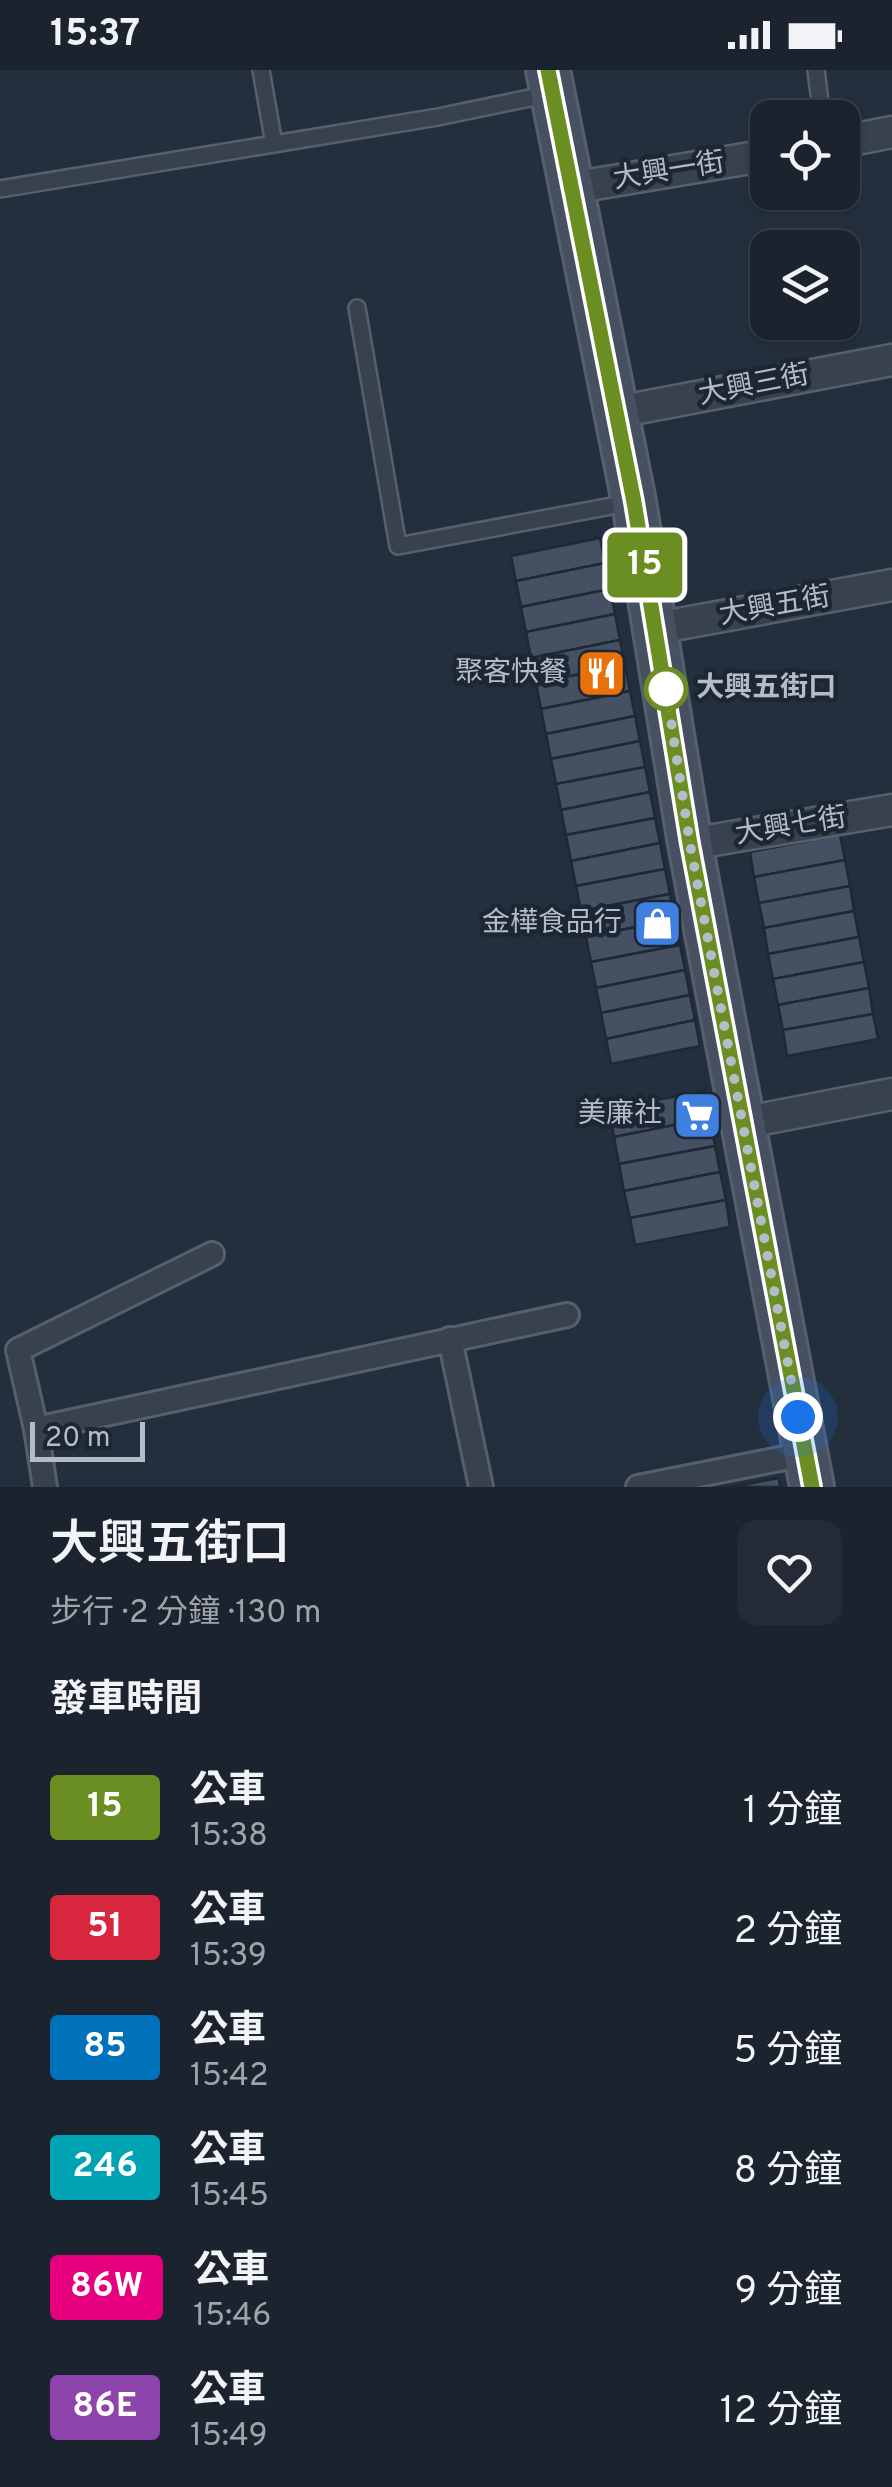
<!DOCTYPE html>
<html lang="zh-TW">
<head>
<meta charset="utf-8">
<style>
  :root { --surface:#1b232e; --page:#242b36; --text:#f1f3f6; --muted:#a0a4aa; --line:#39404a }
  body { margin:0; font-family:Overpass,"Noto Sans TC",sans-serif; background:var(--page); color:var(--text); height:100vh; display:flex; flex-direction:column; font-size:38px; white-space:nowrap }
  * { box-sizing:border-box; margin:0 }
  p { font-size:32px; color:var(--muted) }
  .icon { flex:none; width:55px; height:55px; fill:none; stroke:currentColor; stroke-width:2; stroke-linecap:round; stroke-linejoin:round }
  .map { position:relative; height:1417px; overflow:hidden }
  .drawer { display:flex; flex-direction:column; background:var(--surface); flex:1 }
  .drawer>* { flex:none }
  .badge { padding:0 20px; border-radius:8px; font-size:35px; line-height:65px }
  .tools { position:absolute; left:750px; top:30px; display:grid; gap:20px }
  .tools a { display:grid; place-items:center; width:110px; height:110px; border-radius:20px; background:var(--surface); box-shadow:0 2px 8px #0004,0 0 0 2px var(--line); font-size:50px }
  .scale { position:absolute; left:30px; bottom:25px; width:115px; box-sizing:border-box; padding-left:10px; border:5px solid #b4bcc9; border-top:0; font-size:28px; line-height:35px; white-space:nowrap; color:#b4bcc9; -webkit-text-stroke:8px #1d2633; paint-order:stroke }
  .you { position:absolute; width:50px; height:50px; margin:-25px; border:8px solid #fff; border-radius:50%; background:#1a73e8; box-shadow:0 0 0 15px #1a73e833 }
  .map>.badge { position:absolute; translate:-50% -50%; box-shadow:0 0 0 5px #fff }
  h2 { padding:0 50px; font-size:38px; line-height:90px }
  .round { display:grid; place-items:center; flex:none; width:105px; height:105px; border-radius:20px; background:var(--page) }
  .summary { display:flex; align-items:center; justify-content:space-between; height:170px; padding:0 50px }
  h1 { font-size:48px; font-weight:600; line-height:75px }
  ul { padding:0; list-style:none }
  li { display:flex; align-items:center; gap:30px; height:120px; padding:0 50px }
  li div { flex:1 }
  li b { display:block; font-size:38px }
  li em { font-style:normal }
  li .badge { min-width:110px; font-weight:700; text-align:center }
  .status { display:flex; justify-content:space-between; align-items:center; height:70px; padding:0 50px; background:var(--surface); direction:ltr }
  .status svg { height:28px; fill:currentColor }
  .map>svg:first-child { display:block }
</style>
</head>
<body>
<div class="status"><b>15:37</b><svg viewBox="0 0 49 12"><path d="M0 12V9h3v3zM5 12V6h3v6zM10 12V3h3v9zM15 12V0h3v12zM26 1h20v11H26zM47 4h2v5h-2z"/></svg></div>
<div class="map">
<svg width="892" height="1417" viewBox="0 0 892 1417">
  <rect width="100%" height="100%" fill="#242f3e"/>
  <g fill="#455162" stroke="#1f2835" stroke-width="2.5">
    <polygon points="600,468 605,493 516,511 511,486"/>
    <polygon points="605,493 610,519 521,537 516,511"/>
    <polygon points="610,519 615,544 526,562 521,537"/>
    <polygon points="615,544 620,570 531,588 526,562"/>
    <polygon points="620,570 625,595 536,613 531,588"/>
    <polygon points="625,595 630,621 541,639 536,613"/>
    <polygon points="630,621 635,646 546,664 541,639"/>
    <polygon points="635,646 640,671 551,689 546,664"/>
    <polygon points="640,671 645,697 556,714 551,689"/>
    <polygon points="645,697 650,722 561,740 556,714"/>
    <polygon points="650,722 655,748 566,765 561,740"/>
    <polygon points="655,748 660,773 571,791 566,765"/>
    <polygon points="840,765 845,790 754,807 750,782"/>
    <polygon points="660,773 665,799 576,816 571,791"/>
    <polygon points="845,790 850,816 759,833 754,807"/>
    <polygon points="665,799 670,824 581,841 576,816"/>
    <polygon points="850,816 854,841 764,858 759,833"/>
    <polygon points="670,824 675,849 586,867 581,841"/>
    <polygon points="854,841 859,867 768,884 764,858"/>
    <polygon points="675,849 680,875 591,892 586,867"/>
    <polygon points="859,867 864,892 773,909 768,884"/>
    <polygon points="680,875 685,900 596,918 591,892"/>
    <polygon points="864,892 869,918 778,935 773,909"/>
    <polygon points="685,900 690,925 601,943 596,918"/>
    <polygon points="869,918 873,944 783,960 778,935"/>
    <polygon points="690,925 695,950 606,969 601,943"/>
    <polygon points="873,944 878,969 787,986 783,960"/>
    <polygon points="695,950 700,976 611,994 606,969"/>
    <polygon points="705,1021 710,1048 614,1067 609,1039"/>
    <polygon points="710,1048 715,1076 619,1094 614,1067"/>
    <polygon points="715,1076 720,1102 624,1121 619,1094"/>
    <polygon points="720,1102 726,1130 630,1148 624,1121"/>
    <polygon points="726,1130 730,1157 635,1175 630,1148"/>
    <polygon points="779,1408 780,1417 731,1417"/>
  </g>
  <g fill="none" stroke-linecap="round" stroke-linejoin="round">
    <defs>
      <g id="service">
        <polyline points="261,0 274,74"/>
        <polyline points="816,0 822,48"/>
        <polyline points="0,119 438,47 549,24"/>
        <polyline points="357,238 398,476 633,432"/>
      </g>
      <g id="pedestrian">
        <polyline points="450,1269 481,1417"/>
        <polyline points="36,1359 567,1245"/>
        <polyline points="45,1417 36,1359 18,1280 212,1184"/>
        <polyline points="638,1417 805,1384"/>
      </g>
      <g id="minor">
        <polyline points="842,72 892,62"/>
        <polyline points="571,118 768,85"/>
        <polyline points="617,342 892,290"/>
        <polyline points="657,558 892,515"/>
        <polyline points="690,774 892,740"/>
        <polyline points="742,1053 892,1024"/>
      </g>
      <polyline id="secondary" points="548,0 634,432 690,774 812,1417"/>
    </defs>
    <use href="#service" stroke="#565f6c" stroke-width="20"/>
    <use href="#pedestrian" stroke="#565f6c" stroke-width="28"/>
    <use href="#minor" stroke="#565f6c" stroke-width="35"/>
    <use href="#secondary" stroke="#565f6c" stroke-width="48"/>
    <use href="#service" stroke="#38414e" stroke-width="15"/>
    <use href="#pedestrian" stroke="#38414e" stroke-width="22"/>
    <use href="#minor" stroke="#38414e" stroke-width="30"/>
    <use href="#secondary" stroke="#465061" stroke-width="42"/>
  </g>
  <g fill="none" stroke-linecap="round" stroke-linejoin="round">
    <defs>
      <polyline id="line" points="548,0 634,432 690,774 812,1417"/>
    </defs>
    <use href="#line" stroke="#fff" stroke-width="22"/>
    <use href="#line" stroke="#6b8e23" stroke-width="15"/>
    <polyline stroke="#b4bcc9" stroke-width="10" stroke-dasharray="0 18" points="666,619 690,774 798,1347"/>
  </g>
  <defs>
    <symbol id="restaurant-square" viewBox="-11 -11 22 22"><rect x="-9" y="-9" width="18" height="18" rx="4" fill="#e8710a" stroke="#1d2633"/><path d="M-5-6h1v4h1v-4h1v4h1v-4h1v5L-1.5 .5V6h-2V.5L-5-1ZM5-6V6H3V1.5H1.5Q1.5-4 5-6Z" fill="#fff"/></symbol>
    <symbol id="shop-square" viewBox="-11 -11 22 22"><rect x="-9" y="-9" width="18" height="18" rx="4" fill="#3f7fe0" stroke="#1d2633"/><path d="M-5-2.5h2.3a2.7 3.5 0 0 1 5.4 0H5L5.5 6h-11ZM-1.5-2.5h3a1.5 2.3 0 0 0-3 0Z" fill="#fff"/></symbol>
    <symbol id="supermarket-square" viewBox="-11 -11 22 22"><rect x="-9" y="-9" width="18" height="18" rx="4" fill="#3f7fe0" stroke="#1d2633"/><path d="M-6-5.5h2.5l.6 2H6L4.5 2H-2.5L-4.4-4H-6ZM-1.5 3.2a1.3 1.3 0 1 0 .1 0ZM3 3.2a1.3 1.3 0 1 0 .1 0Z" fill="#fff"/></symbol>
  </defs>
  <g fill-rule="evenodd">
    <use href="#restaurant-square" x="574" y="576" width="55" height="55"/>
    <use href="#shop-square" x="630" y="826" width="55" height="55"/>
    <use href="#supermarket-square" x="670" y="1018" width="55" height="55"/>
  </g>
  <circle fill="#fff" stroke="#6b8e23" stroke-width="5" cx="666" cy="619" r="20"/>
  <g text-anchor="middle" dominant-baseline="central" stroke-width="9" stroke-linejoin="round" paint-order="stroke">
    <g font-size="28" fill="#b4bcc9" stroke="#1d2633">
      <text transform="translate(669 102) rotate(-9)">大興一街</text>
      <text transform="translate(754 316) rotate(-11)">大興三街</text>
      <text transform="translate(775 537) rotate(-10)">大興五街</text>
      <text transform="translate(791 757) rotate(-9)">大興七街</text>
    </g>
    <g font-size="28" fill="#b4bcc9" stroke="#1d2633" text-anchor="end">
      <text x="567" y="604">聚客快餐</text>
      <text x="622" y="854">金樺食品行</text>
      <text x="662" y="1045">美廉社</text>
    </g>
    <g font-size="28" font-weight="bold" fill="#b4bcc9" stroke="#1d2633" text-anchor="start">
      <text x="696" y="619">大興五街口</text>
    </g>
  </g>
</svg>
<div class="tools">
<a><svg class="icon" aria-label="locate" viewBox="0 0 24 24"><circle cx="12" cy="12" r="6"/><path d="M12 2v4M12 18v4M2 12h4M18 12h4"/></svg></a>
<a><svg class="icon" aria-label="layers" viewBox="0 0 24 24"><path d="M12 4l9 5-9 5-9-5zM3 14l9 5 9-5"/></svg></a>
</div>
<div class="scale">20 m</div>
<div class="you" style="left:798px;top:1347px"></div>
<b class="badge" style="left:645px;top:495px;background:#6b8e23;color:#fff">15</b>
</div>
<section class="drawer">
<div class="summary"><div><h1>大興五街口</h1><p>步行 · 2 分鐘 · 130 m</p></div><a class="round"><svg class="icon" aria-label="heart" viewBox="0 0 24 24"><path d="M12 20l-8-8c-3-5 5-10 8-4 3-6 11-1 8 4z"/></svg></a></div>
<h2>發車時間</h2>
<ul>
<li><span class="badge" style="background:#6b8e23;color:#fff">15</span><div><b>公車</b><p>15:38</p></div><em>1 分鐘</em></li>
<li><span class="badge" style="background:#d7263d;color:#fff">51</span><div><b>公車</b><p>15:39</p></div><em>2 分鐘</em></li>
<li><span class="badge" style="background:#0072bc;color:#fff">85</span><div><b>公車</b><p>15:42</p></div><em>5 分鐘</em></li>
<li><span class="badge" style="background:#00a3b4;color:#fff">246</span><div><b>公車</b><p>15:45</p></div><em>8 分鐘</em></li>
<li><span class="badge" style="background:#e6007e;color:#fff">86W</span><div><b>公車</b><p>15:46</p></div><em>9 分鐘</em></li>
<li><span class="badge" style="background:#8e44ad;color:#fff">86E</span><div><b>公車</b><p>15:49</p></div><em>12 分鐘</em></li>
</ul>
</section>
</body>
</html>
